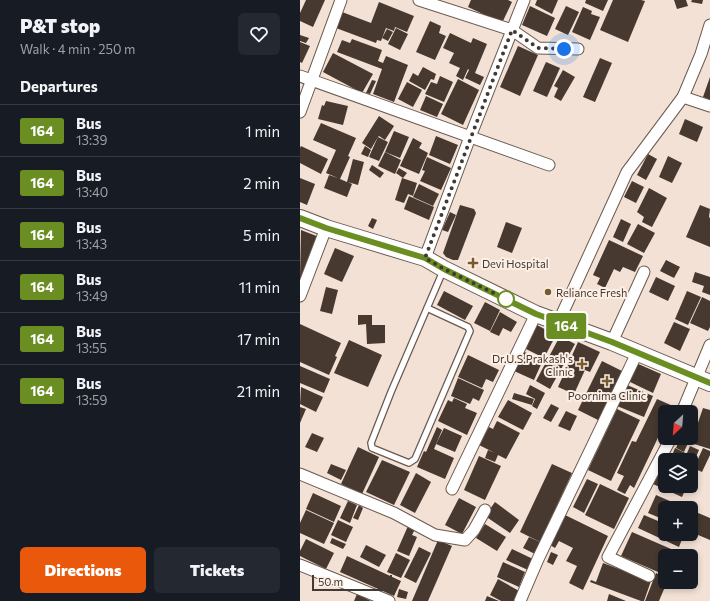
<!DOCTYPE html>
<html lang="en">
<head>
<meta charset="utf-8">
<style>
  :root { --surface:#171b24; --page:#242831; --text:#f1f3f6; --muted:#9ea1a6; --line:#363941; --accent:#ea580c }
  body { margin:0; font-family:Commissioner,sans-serif; background:var(--page); color:var(--text); height:100vh; display:flex; flex-direction:column; font-size:15px; white-space:nowrap }
  * { box-sizing:border-box; margin:0 }
  p { font-size:13px; color:var(--muted) }
  .icon { flex:none; width:22px; height:22px; fill:none; stroke:currentColor; stroke-width:2; stroke-linecap:round; stroke-linejoin:round }
  .map { position:relative; flex:1; overflow:hidden }
  .drawer { display:flex; flex-direction:column; background:var(--surface); width:300px }
  .drawer>* { flex:none }
  .badge { padding:0 8px; border-radius:3px; font-size:14px; line-height:26px }
  .needle { width:26px; rotate:206deg }
  .controls { position:absolute; left:358px; top:405px; display:grid; gap:8px }
  .controls a { display:grid; place-items:center; width:40px; height:40px; border-radius:6px; background:var(--surface); box-shadow:0 2px 6px #0003; font-size:20px }
  .scale { position:absolute; left:12px; bottom:10px; width:80px; box-sizing:border-box; padding-left:4px; border:2px solid #403934; border-top:0; font-size:11px; line-height:14px; white-space:nowrap; color:#403934; -webkit-text-stroke:3px #feefe5; paint-order:stroke }
  .you { position:absolute; width:20px; height:20px; margin:-10px; border:3px solid #fff; border-radius:50%; background:#1a73e8; box-shadow:0 0 0 6px #1a73e833 }
  .map>.badge { position:absolute; translate:-50% -50%; box-shadow:0 0 0 2px #fff }
  h2 { padding:0 20px; font-size:15px; line-height:36px }
  .round { display:grid; place-items:center; flex:none; width:42px; height:42px; border-radius:6px; background:var(--page) }
  .overview { display:flex; align-items:center; justify-content:space-between; height:68px; padding:0 20px }
  h1 { font-size:19px; font-weight:800; line-height:30px }
  .primary-button { display:flex; gap:8px; margin-top:auto; padding:8px 20px }
  .primary-button a { flex:1; height:46px; border-radius:6px; background:var(--accent); color:#fff; font-size:16px; font-weight:800; line-height:46px; text-align:center }
  .primary-button a+a { background:var(--page); color:var(--text) }
  ul { padding:0; list-style:none }
  li { display:flex; align-items:center; gap:12px; height:52px; padding:0 20px; border-top:1px solid var(--line) }
  li div { flex:1 }
  li b { display:block; font-size:15px }
  li em { font-style:normal }
  li .badge { min-width:44px; font-weight:700; text-align:center }
  main { display:flex; flex:1; min-height:0 }
  .map>svg:first-child { display:block }
</style>
</head>
<body>
<main>
<section class="drawer">
<div class="overview"><div><h1>P&amp;T stop</h1><p>Walk · 4 min · 250 m</p></div><a class="round"><svg class="icon" aria-label="heart" viewBox="0 0 24 24"><path d="M12 20l-8-8c-3-5 5-10 8-4 3-6 11-1 8 4z"/></svg></a></div>
<h2>Departures</h2>
<ul>
<li><span class="badge" style="background:#6b8e23;color:#fff">164</span><div><b>Bus</b><p>13:39</p></div><em>1 min</em></li>
<li><span class="badge" style="background:#6b8e23;color:#fff">164</span><div><b>Bus</b><p>13:40</p></div><em>2 min</em></li>
<li><span class="badge" style="background:#6b8e23;color:#fff">164</span><div><b>Bus</b><p>13:43</p></div><em>5 min</em></li>
<li><span class="badge" style="background:#6b8e23;color:#fff">164</span><div><b>Bus</b><p>13:49</p></div><em>11 min</em></li>
<li><span class="badge" style="background:#6b8e23;color:#fff">164</span><div><b>Bus</b><p>13:55</p></div><em>17 min</em></li>
<li><span class="badge" style="background:#6b8e23;color:#fff">164</span><div><b>Bus</b><p>13:59</p></div><em>21 min</em></li>
</ul>
<div class="primary-button"><a>Directions</a><a>Tickets</a></div>
</section>
<div class="map">
<svg width="410" height="601" viewBox="0 0 410 601">
  <rect width="100%" height="100%" fill="#f3e1d5"/>
  <g fill="#47392f">
    <polygon points="6,0 25,0 13,27 0,21 0,13"/>
    <polygon points="171,0 208,0 212,2 202,23 168,7"/>
    <polygon points="237,0 258,0 252,14 235,5"/>
    <polygon points="286,0 308,0 303,11 285,3"/>
    <polygon points="313,0 341,0 345,1 328,42 300,30"/>
    <polygon points="374,0 386,0 388,6 377,9"/>
    <polygon points="392,0 403,0 402,4 391,2"/>
    <polygon points="79,2 114,16 107,32 95,27 94,31 86,28 81,41 77,40 76,43 36,28 42,12 71,23"/>
    <polygon points="230,6 255,18 247,36 222,25"/>
    <polygon points="266,6 279,12 268,35 255,29"/>
    <polygon points="283,7 292,11 291,14 300,17 290,40 272,32"/>
    <polygon points="130,21 141,26 139,33 146,36 135,60 116,52"/>
    <polygon points="96,28 108,34 100,50 88,44"/>
    <polygon points="87,29 93,32 88,41 82,38"/>
    <polygon points="150,33 171,43 173,38 187,44 175,73 184,77 180,85 165,78 169,70 168,69 163,80 156,76 160,68 149,63 154,53 143,48"/>
    <polygon points="0,35 9,38 6,43 0,41"/>
    <polygon points="52,39 82,50 78,61 83,63 86,56 108,65 94,102 73,94 82,69 37,52 42,40 50,43"/>
    <polygon points="0,42 10,46 2,63 0,62"/>
    <polygon points="218,46 238,55 220,96 200,87"/>
    <polygon points="33,53 73,74 62,93 23,72"/>
    <polygon points="300,58 312,63 295,102 283,97"/>
    <polygon points="246,62 260,68 247,97 233,91"/>
    <polygon points="123,67 136,74 134,80 131,79 125,90 109,81 113,73 118,76"/>
    <polygon points="263,70 275,77 261,101 254,97 258,88 254,86"/>
    <polygon points="140,76 153,82 144,102 125,94 131,82 137,84"/>
    <polygon points="410,77 410,100 403,97"/>
    <polygon points="158,79 179,90 163,125 141,114"/>
    <polygon points="72,80 76,81 70,94 66,93"/>
    <polygon points="107,82 122,90 113,107 98,99"/>
    <polygon points="126,96 143,104 137,117 120,110"/>
    <polygon points="26,101 48,106 43,125 18,119 22,105 24,106"/>
    <polygon points="79,116 94,126 85,140 79,136 78,137 88,142 79,161 69,157 72,150 74,151 72,150 78,137 71,149 62,143"/>
    <polygon points="385,119 403,127 397,142 379,134"/>
    <polygon points="21,123 56,138 48,156 50,157 40,179 47,182 53,159 64,162 58,185 48,182 52,184 47,197 24,188 29,175 38,178 26,173 36,150 13,140"/>
    <polygon points="94,131 109,137 100,158 85,152"/>
    <polygon points="136,136 158,145 150,164 129,155"/>
    <polygon points="113,138 122,143 119,148 128,153 119,174 100,166"/>
    <polygon points="1,146 28,159 21,174 0,163 0,148"/>
    <polygon points="65,146 71,150 68,157 61,154"/>
    <polygon points="85,152 101,160 95,174 78,166"/>
    <polygon points="348,154 357,159 346,180 337,175"/>
    <polygon points="368,156 382,163 372,183 359,177"/>
    <polygon points="127,157 151,168 141,190 120,181 125,171 122,170"/>
    <polygon points="72,165 84,173 80,178 69,170"/>
    <polygon points="99,168 107,173 103,178 96,173"/>
    <polygon points="0,178 15,184 7,205 0,202"/>
    <polygon points="102,178 117,183 113,196 108,194 104,203 95,200"/>
    <polygon points="332,181 344,187 336,203 324,197"/>
    <polygon points="119,184 139,194 133,206 113,197"/>
    <polygon points="349,188 367,198 352,227 342,222 344,217 337,212"/>
    <polygon points="109,196 134,207 129,220 104,209"/>
    <polygon points="160,205 174,209 176,213 158,260 153,260 146,257 143,253"/>
    <polygon points="400,205 410,209 409,217 410,218 410,247 386,237"/>
    <polygon points="150,212 156,215 148,232 142,230"/>
    <polygon points="72,218 77,220 73,229 68,226"/>
    <polygon points="321,219 331,224 323,242 313,237"/>
    <polygon points="206,222 222,228 212,253 197,247"/>
    <polygon points="338,224 355,233 344,253 327,244"/>
    <polygon points="1,230 19,237 2,279 0,278"/>
    <polygon points="309,240 343,256 335,272 323,267 320,272 314,269 305,288 297,284 300,278 293,275"/>
    <polygon points="35,248 54,256 42,282 24,274"/>
    <polygon points="366,260 380,267 374,278 360,271"/>
    <polygon points="395,272 410,277 410,295 402,292 404,286 392,282"/>
    <polygon points="356,277 375,286 368,301 349,292"/>
    <polygon points="26,287 38,290 32,314 20,311"/>
    <polygon points="144,291 173,306 165,320 137,305"/>
    <polygon points="387,291 401,297 388,325 375,319"/>
    <polygon points="402,297 410,301 410,327 408,331 390,323"/>
    <polygon points="185,302 200,310 190,331 174,323"/>
    <polygon points="200,312 217,322 211,332 203,328 199,336 190,332"/>
    <polygon points="58,315 72,315 72,325 85,325 85,343 67,344 66,324 58,325"/>
    <polygon points="374,322 390,329 380,351 364,343"/>
    <polygon points="0,324 41,343 35,356 37,357 29,375 0,362"/>
    <polygon points="237,325 256,335 244,358 226,349"/>
    <polygon points="260,336 275,344 250,389 236,381"/>
    <polygon points="49,340 82,355 68,387 34,373"/>
    <polygon points="278,342 300,352 290,372 285,370 274,394 258,387"/>
    <polygon points="222,351 243,360 234,380 214,371"/>
    <polygon points="168,355 199,370 193,382 186,379 182,388 158,377"/>
    <polygon points="302,361 324,372 300,421 278,410"/>
    <polygon points="336,363 361,374 353,393 328,381"/>
    <polygon points="0,366 30,379 24,393 0,383"/>
    <polygon points="158,378 184,390 179,401 173,398 170,404 151,396"/>
    <polygon points="230,385 245,393 237,409 232,406 235,399 237,400 226,394"/>
    <polygon points="327,385 353,396 344,417 317,406"/>
    <polygon points="1,387 23,397 16,412 0,404"/>
    <polygon points="214,393 234,399 232,405 212,399"/>
    <polygon points="154,398 167,404 165,408 177,413 167,435 138,421 148,400 152,402"/>
    <polygon points="357,399 373,406 370,412 365,412 365,423 334,488 330,485 325,494 317,490 324,476 317,473 332,441 336,442"/>
    <polygon points="208,400 232,413 223,430 198,417"/>
    <polygon points="251,404 259,408 251,422 243,418"/>
    <polygon points="0,407 6,409 0,423"/>
    <polygon points="403,408 410,410 410,449 391,443"/>
    <polygon points="317,409 340,420 311,481 288,470"/>
    <polygon points="266,411 277,416 270,431 258,426"/>
    <polygon points="197,421 220,433 206,459 198,455 195,462 185,458 188,450 195,453 179,445 189,427 193,429"/>
    <polygon points="137,427 142,430 134,449 154,458 145,479 117,467 124,451 126,452"/>
    <polygon points="144,428 162,436 155,452 136,444"/>
    <polygon points="12,433 24,438 17,452 5,447"/>
    <polygon points="380,439 388,443 384,452 376,448"/>
    <polygon points="390,446 399,450 396,457 387,453"/>
    <polygon points="58,447 79,457 62,494 41,484"/>
    <polygon points="375,448 398,459 403,448 410,451 410,455 402,472 391,467 391,460 376,460 371,458"/>
    <polygon points="179,456 201,466 185,500 164,490"/>
    <polygon points="365,458 365,486 391,486 391,472 398,475 392,488 387,486 382,497 353,484"/>
    <polygon points="82,460 110,472 94,505 66,492"/>
    <polygon points="31,464 46,470 41,480 27,473"/>
    <polygon points="252,464 272,473 240,542 220,532"/>
    <polygon points="116,473 131,482 115,513 100,505"/>
    <polygon points="287,479 298,484 284,513 273,507"/>
    <polygon points="300,484 329,498 314,529 285,515"/>
    <polygon points="13,493 41,506 34,522 6,509"/>
    <polygon points="356,495 386,508 365,508 365,520 348,513"/>
    <polygon points="159,498 176,507 162,534 145,525"/>
    <polygon points="48,501 57,505 50,523 40,518"/>
    <polygon points="195,502 219,520 210,533 185,516"/>
    <polygon points="59,505 63,508 58,520 53,518"/>
    <polygon points="6,510 34,523 24,544 0,533 0,523"/>
    <polygon points="391,510 410,518 410,540 391,532"/>
    <polygon points="265,515 308,536 283,590 269,583 277,566 266,561 273,548 259,541 255,548 250,545"/>
    <polygon points="344,515 365,524 365,534 384,534 379,547 338,528"/>
    <polygon points="38,520 53,527 46,542 31,535"/>
    <polygon points="185,524 206,537 197,551 176,538"/>
    <polygon points="108,526 115,529 112,535 117,537 109,556 97,551"/>
    <polygon points="332,532 378,552 377,556 365,556 365,575 321,556"/>
    <polygon points="229,537 240,542 235,554 223,548"/>
    <polygon points="32,538 46,544 43,549 30,543"/>
    <polygon points="6,539 34,553 26,569 0,556 0,551"/>
    <polygon points="138,540 152,546 128,601 112,601"/>
    <polygon points="66,545 86,555 79,567 60,557"/>
    <polygon points="119,547 131,553 116,583 104,577"/>
    <polygon points="212,549 233,559 228,570 206,560"/>
    <polygon points="251,552 258,555 253,565 247,562"/>
    <polygon points="96,553 110,560 101,578 87,572"/>
    <polygon points="47,556 101,581 94,596 40,572"/>
    <polygon points="203,562 225,572 219,587 197,577"/>
    <polygon points="303,563 351,581 344,601 341,601 290,582 291,580 296,582"/>
    <polygon points="356,573 365,577 365,582 367,582 359,601 345,601"/>
    <polygon points="198,579 219,591 214,601 201,601 190,595"/>
    <polygon points="99,589 108,592 106,599 97,597"/>
    <polygon points="57,594 71,601 54,601"/>
    <polygon points="309,594 326,601 307,601"/>
    <polygon points="187,596 199,601 185,601"/>
  </g>
  <g fill="none" stroke-linecap="round" stroke-linejoin="round">
    <defs>
      <polyline id="service" points="127,308 168,327 170,331 115,459 109,463 72,448 71,443 91,392 143,271"/>
      <g id="minor">
        <polyline points="119,0 212,30 238,48 278,49"/>
        <polyline points="0,76 249,165"/>
        <polyline points="383,97 401,54 410,25"/>
        <polyline points="0,112 41,0"/>
        <polyline points="125,258 170,137 224,0"/>
        <polyline points="0,296 26,228"/>
        <polyline points="258,323 327,172 383,97 410,106"/>
        <polyline points="312,342 344,272"/>
        <polyline points="382,412 410,345"/>
        <polyline points="0,474 94,513 135,535 165,540 174,530 185,510"/>
        <polyline points="152,489 236,314"/>
        <polyline points="0,565 89,601"/>
        <polyline points="349,576 308,557 371,438"/>
        <polyline points="220,601 238,559 337,353"/>
      </g>
      <polyline id="secondary" points="0,218 26,228 125,258 144,269 236,314 312,342 410,383"/>
    </defs>
    <use href="#service" stroke="#69594f" stroke-width="8"/>
    <use href="#minor" stroke="#69594f" stroke-width="13"/>
    <use href="#secondary" stroke="#69594f" stroke-width="18"/>
    <use href="#service" stroke="#fff" stroke-width="5.5"/>
    <use href="#minor" stroke="#fff" stroke-width="11"/>
    <use href="#secondary" stroke="#fff" stroke-width="16"/>
  </g>
  <g fill="none" stroke-linecap="round" stroke-linejoin="round">
    <defs>
      <polyline id="line" points="0,218 26,228 125,258 144,269 236,314 312,342 410,383"/>
    </defs>
    <use href="#line" stroke="#fff" stroke-width="9"/>
    <use href="#line" stroke="#6b8e23" stroke-width="6"/>
    <polyline stroke="#403934" stroke-width="4" stroke-dasharray="0 7.2" points="206,299 144,269 125,258 212,30 238,48 264,49"/>
  </g>
  <g fill="#765b2d" stroke="#feefe5" stroke-width="1.5">
    <path d="M171 257h4v4h4v4h-4v4h-4v-4h-4v-4h4z"/>
    <circle cx="248" cy="292" r="4"/>
    <path d="M280 358h4v4h4v4h-4v4h-4v-4h-4v-4h4z"/>
    <path d="M305 375h4v4h4v4h-4v4h-4v-4h-4v-4h4z"/>
  </g>
  <circle fill="#fff" stroke="#6b8e23" stroke-width="2" cx="206" cy="299" r="8"/>
  <g text-anchor="middle" dominant-baseline="central" stroke-width="4" stroke-linejoin="round" paint-order="stroke">
    <g font-size="11" fill="#403934" stroke="#feefe5" text-anchor="start">
      <text x="182" y="263">Devi Hospital</text>
      <text x="256" y="292">Reliance Fresh</text>
      <text x="273" y="358" text-anchor="end">Dr.U.S.Prakash's<tspan x="273" dy="13">Clinic</tspan></text>
      <text x="307" y="395" text-anchor="middle">Poornima Clinic</text>
    </g>
  </g>
</svg>
<div class="controls">
<a><svg class="needle" viewBox="-14 -14 28 28"><path d="M0-13l5 13h-10z" fill="#e53935"/><path d="M0 13l5-13h-10z" fill="#9ea1a6"/></svg></a>
<a><svg class="icon" aria-label="layers" viewBox="0 0 24 24"><path d="M12 4l9 5-9 5-9-5zM3 14l9 5 9-5"/></svg></a>
<a>+</a>
<a>−</a>
</div>
<div class="scale">50 m</div>
<div class="you" style="left:264px;top:49px"></div>
<b class="badge" style="left:266px;top:326px;background:#6b8e23;color:#fff">164</b>
</div>
</main>
</body>
</html>
